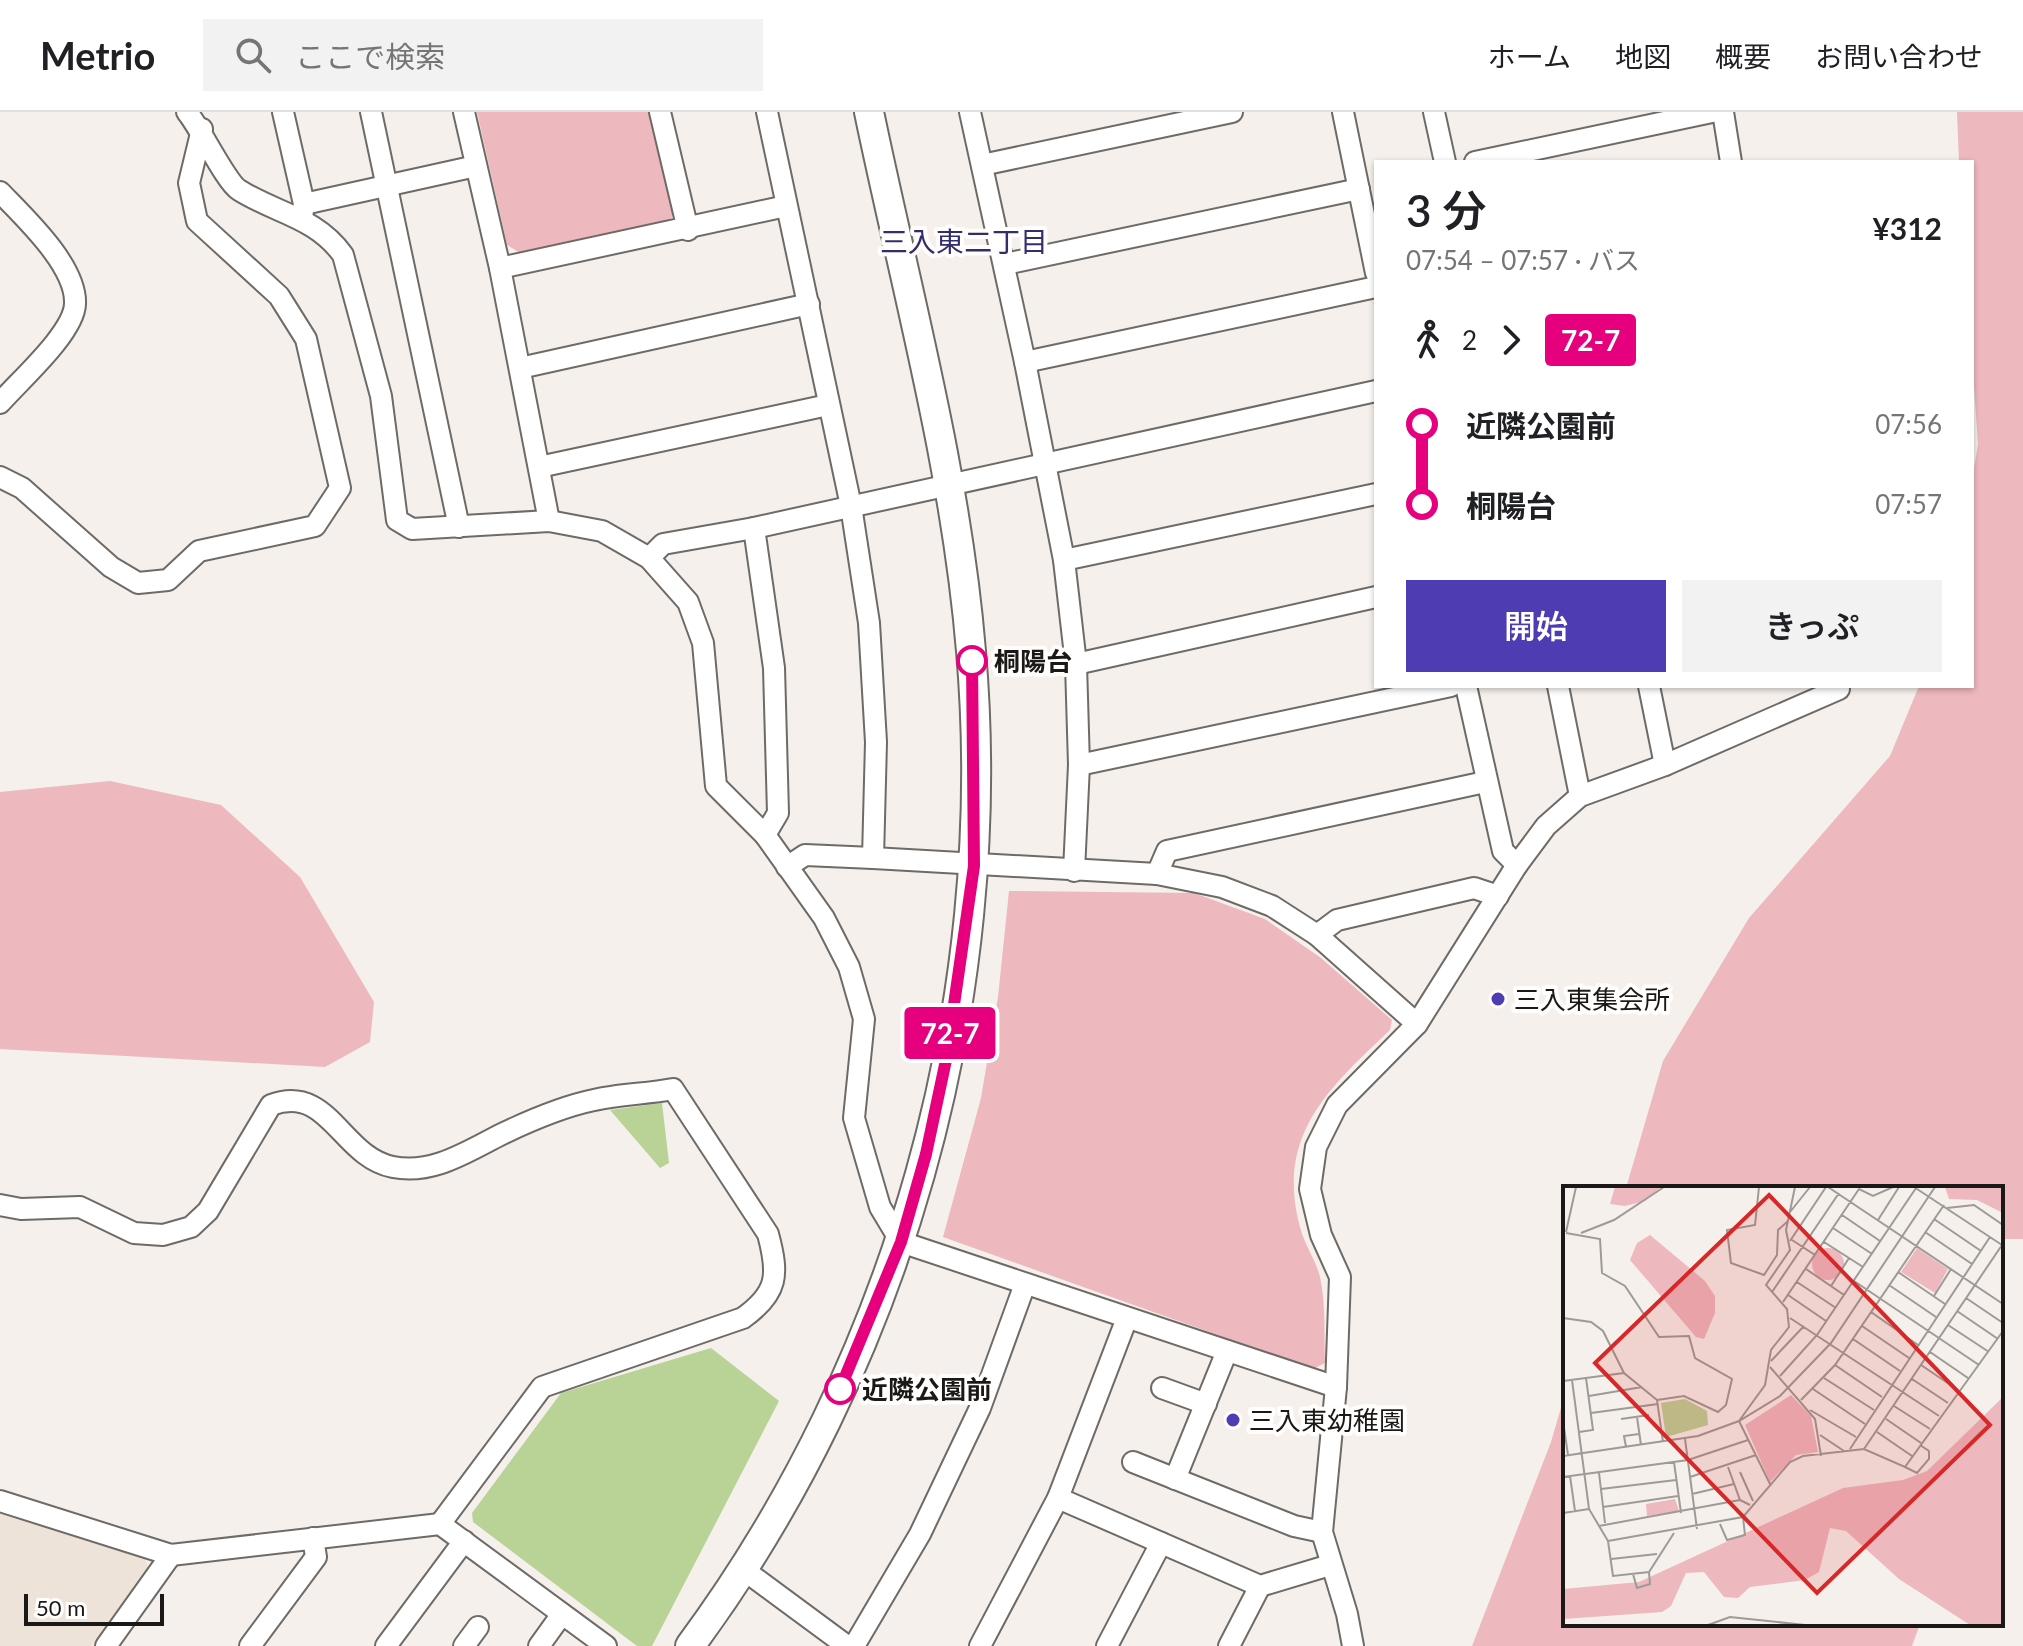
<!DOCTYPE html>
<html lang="ja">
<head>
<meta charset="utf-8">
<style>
  :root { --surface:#fff; --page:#f2f2f2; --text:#202124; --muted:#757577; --line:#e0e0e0; --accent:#4e3cb3 }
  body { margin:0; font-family:Lato,"Noto Sans JP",sans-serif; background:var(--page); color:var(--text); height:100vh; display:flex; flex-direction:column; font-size:30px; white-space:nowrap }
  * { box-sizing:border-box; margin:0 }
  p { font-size:26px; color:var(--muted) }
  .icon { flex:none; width:44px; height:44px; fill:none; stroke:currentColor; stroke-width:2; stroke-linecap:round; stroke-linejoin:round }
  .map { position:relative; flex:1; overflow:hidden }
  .panel { position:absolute; left:1374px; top:48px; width:600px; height:528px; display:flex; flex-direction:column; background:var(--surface); border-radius:0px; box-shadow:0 2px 6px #0004 }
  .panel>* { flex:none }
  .badge { padding:0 16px; border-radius:6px; font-size:28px; line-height:52px }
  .scale { position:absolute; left:24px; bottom:20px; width:140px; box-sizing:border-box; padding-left:8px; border:4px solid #1b1918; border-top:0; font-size:22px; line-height:28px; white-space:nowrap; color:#1b1918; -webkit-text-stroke:6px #fffefd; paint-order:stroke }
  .map>.badge { position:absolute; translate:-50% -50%; box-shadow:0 0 0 4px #fff }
  .legs { display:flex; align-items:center; gap:12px; height:88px; padding:0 32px; font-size:26px }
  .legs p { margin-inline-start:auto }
  .overview { display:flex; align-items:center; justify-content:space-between; height:136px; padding:0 32px }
  h1 { font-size:44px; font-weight:600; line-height:60px }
  .action { display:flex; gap:16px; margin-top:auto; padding:16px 32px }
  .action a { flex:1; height:92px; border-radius:0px; background:var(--accent); color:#fff; font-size:32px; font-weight:600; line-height:92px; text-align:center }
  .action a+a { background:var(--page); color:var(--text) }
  ul { padding:0 32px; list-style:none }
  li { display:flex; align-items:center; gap:28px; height:80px; font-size:30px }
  li i { display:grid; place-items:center; width:12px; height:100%; margin:0 10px; background:currentColor }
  li i::after { content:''; width:20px; height:20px; margin:-10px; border:6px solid; border-radius:50%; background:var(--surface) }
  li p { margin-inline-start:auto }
  li:first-child i { background:linear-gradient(#0000 50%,currentColor 0) }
  li:last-child i { background:linear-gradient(currentColor 50%,#0000 0) }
  header { display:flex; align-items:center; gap:48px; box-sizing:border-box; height:112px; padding:0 40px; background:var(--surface); border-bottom:2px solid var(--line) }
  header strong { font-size:38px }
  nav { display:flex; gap:44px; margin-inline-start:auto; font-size:28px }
  .search { width:560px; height:72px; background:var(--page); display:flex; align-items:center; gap:20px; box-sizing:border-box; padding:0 28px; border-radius:0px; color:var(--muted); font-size:30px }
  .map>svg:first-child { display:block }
</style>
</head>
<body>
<header>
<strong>Metrio</strong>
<div class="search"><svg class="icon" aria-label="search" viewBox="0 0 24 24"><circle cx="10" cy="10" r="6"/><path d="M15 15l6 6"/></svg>ここで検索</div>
<nav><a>ホーム</a><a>地図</a><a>概要</a><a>お問い合わせ</a></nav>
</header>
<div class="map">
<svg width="2023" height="1534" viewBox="0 0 2023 1534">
  <rect width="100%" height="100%" fill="#f5f0eb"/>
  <polygon fill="#ede3d9" points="0,1399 144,1443 148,1456 91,1534 0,1534"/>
  <g fill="#edb8be">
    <polygon points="477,0 653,0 674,101 668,112 520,141 507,133"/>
    <polygon points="1957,0 2023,0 2023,1127 2001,1127 2001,1076 1626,1076 1663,949 1749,806 1890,644 1919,574 1972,574 1972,368 1978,332 1972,246 1972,50 1959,50"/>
    <polygon points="110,669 221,693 300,765 374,890 370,930 325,955 0,937 0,680"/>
    <path d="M1009,779l185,2 71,26 56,39 71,62 -2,10c-60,57 -115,105 -90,197 4,17 16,33 20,50 6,27 4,59 5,86l-12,6 -370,-132 38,-139 17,-101z"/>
    <polygon points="1565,1282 1565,1512 1920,1512 1912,1534 1472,1534 1551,1330"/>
  </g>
  <g fill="#b9d296">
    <polygon points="662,991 669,1051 660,1056 610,998"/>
    <polygon points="711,1236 779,1289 652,1534 637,1534 473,1410 472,1401 561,1281"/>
  </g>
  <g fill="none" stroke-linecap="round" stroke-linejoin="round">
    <defs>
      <g id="street">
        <path d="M187,0c14,17 39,70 52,78 36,23 77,27 104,65l38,141 16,124 15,9 137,-8 53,10 47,27 39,44 15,41 13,143 49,49 59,83 25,49 15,52 -10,99 26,89 21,35 435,145"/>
        <polyline points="283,0 304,92 302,105"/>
        <polyline points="371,0 459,415"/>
        <polyline points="464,0 500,156 549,409"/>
        <polyline points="660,0 688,118"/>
        <polyline points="767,0 851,394 869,511 876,630 873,746"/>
        <polyline points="970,0 1025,250 1064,448 1076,552 1079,653 1074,759"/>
        <polyline points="1343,0 1376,161"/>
        <polyline points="1434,0 1445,50"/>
        <polyline points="1723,0 1731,50"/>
        <polyline points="1475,50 1712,0"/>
        <polyline points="982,53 1232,0"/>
        <path d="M0,80c24,25 77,74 75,112 -1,29 -56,77 -75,99"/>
        <polyline points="304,92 476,54"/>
        <polyline points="1005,152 1359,77"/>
        <polyline points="500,156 786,94"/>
        <polyline points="1025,250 1376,175"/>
        <polyline points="520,256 809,192"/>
        <polyline points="539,355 828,293"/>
        <polyline points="0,365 22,376 111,455 138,471 168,468 199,439 315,414 340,376 306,227 279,184 197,109 189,71 202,17"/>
        <polyline points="754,416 774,556 778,701 765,723"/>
        <polyline points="649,446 663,432 754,416 1376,279"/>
        <polyline points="1064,448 1376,382"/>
        <polyline points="1076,552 1376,485"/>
        <polyline points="1466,574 1503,739 1517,753"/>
        <polyline points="1558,574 1580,684"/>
        <polyline points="1649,574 1665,653"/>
        <polyline points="1079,653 1451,574"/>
        <polyline points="787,755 805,743 873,746 1157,762 1222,775 1272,794 1317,823 1417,912"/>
        <polyline points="1157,762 1167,739 1485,670"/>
        <polyline points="1317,823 1337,808 1474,776 1498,784"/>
        <path d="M0,1093l21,4 59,-2 54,26 29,2 28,-8 17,-16 63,-106c58,-22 70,52 122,62 40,8 75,-16 109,-33 27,-13 63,-28 92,-34 25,-6 53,-6 79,-11l95,145c11,41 10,59 -25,84l-201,69 -102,137"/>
        <polyline points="1162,1276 1206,1292"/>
        <polyline points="1133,1350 1294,1414 1322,1420"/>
        <polyline points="1175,1367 1227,1239"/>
        <polyline points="1058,1386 1260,1474 1330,1453"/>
        <polyline points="0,1389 171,1443 440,1412 606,1534"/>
        <polyline points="744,1458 847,1534"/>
        <polyline points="106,1534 171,1443"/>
        <polyline points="250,1534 316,1445 313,1426"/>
        <polyline points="386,1534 464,1429"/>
        <polyline points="464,1534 478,1515"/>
        <polyline points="539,1534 562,1502"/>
        <polyline points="854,1534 920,1422 980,1296 1025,1172"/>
        <polyline points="980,1534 1058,1386 1127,1206"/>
        <polyline points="1107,1534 1161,1431"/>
        <polyline points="1229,1534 1260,1474"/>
        <polyline points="1353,1534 1347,1502 1322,1420 1336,1275 1340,1165 1321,1123 1310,1077 1316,1035 1337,993 1417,912 1517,753 1546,714 1580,684 1665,653 1839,577 1838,574"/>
      </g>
      <path id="secondary" d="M690,1534c209,-282 311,-646 281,-995 -15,-182 -65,-361 -102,-539"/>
    </defs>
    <use href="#street" stroke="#6e6a66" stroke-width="24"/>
    <use href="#secondary" stroke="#6e6a66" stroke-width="32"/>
    <use href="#street" stroke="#fff" stroke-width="20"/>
    <use href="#secondary" stroke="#fff" stroke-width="28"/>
  </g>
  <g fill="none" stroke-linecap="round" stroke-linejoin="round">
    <defs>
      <polyline id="line-1" points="840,1277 901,1130 926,1042 946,948 974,754 972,549"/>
    </defs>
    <use href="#line-1" stroke="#fff" stroke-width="18"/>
    <use href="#line-1" stroke="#e6007e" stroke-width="12"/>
  </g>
  <g fill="#fff" stroke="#e6007e" stroke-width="4">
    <circle cx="972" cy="549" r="14"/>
    <circle cx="840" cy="1277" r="14"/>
  </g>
  <g fill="#4e3cb3" stroke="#fffefd" stroke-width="3">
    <circle cx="1498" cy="887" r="8"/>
    <circle cx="1233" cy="1308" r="8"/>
  </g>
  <g text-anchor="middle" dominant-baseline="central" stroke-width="8" stroke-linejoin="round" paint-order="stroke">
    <g font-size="26" font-weight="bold" fill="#1b1918" stroke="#fffefd" text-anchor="start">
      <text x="994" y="549">桐陽台</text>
      <text x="862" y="1277">近隣公園前</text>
    </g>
    <g font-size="26" fill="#1b1918" stroke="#fffefd" text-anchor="start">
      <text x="1514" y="887">三入東集会所</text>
      <text x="1249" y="1308">三入東幼稚園</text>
    </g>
    <g font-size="28" fill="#322e69" stroke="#fffefd">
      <text x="964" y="129">三入東二丁目</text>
    </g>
  </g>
  <g transform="translate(1563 1074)">
    <rect width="440" height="440" fill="#f5f0eb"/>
    <path d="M52,1h46l-16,14 -20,5 -15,-2zM382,1h58v26l-26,-13 -28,-1zM87,49l55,46 10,15v17l-11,26 -8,-2 -66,-77 7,-17zM354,62l31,21 -13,24 -34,-21zM249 78a16 16 0 1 1 32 0a16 16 0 1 1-32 0ZM228,209l20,21 7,36 -22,3 -26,27 -25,-57zM440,211v228h-33l-71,-46 -53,-48 -16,-3 -11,44 -14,8 -55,7 -12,11 -14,-1 -20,-25 -18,1 -15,33 -9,6 -99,7v-30l76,-7 204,-94 60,-8 24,-9zM112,313l4,12 -32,5 -1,-12z" fill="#edb8be"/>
    <path d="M122,213l22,12 1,14 -42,12 -5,-34z" fill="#b9d296"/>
    <path fill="none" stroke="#9e9a97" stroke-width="2" d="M196,1l-4,38 -28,5 4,33 33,12 13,-20 1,-25 10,-9M265,1l175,117M351,1l88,58M384,22l27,-3 29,20M227,26l20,-25M279,29l38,26M371,33l47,32M315,34l21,-33M270,42l39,26M3,46l10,-45M362,46l47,32M3,47l34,6 2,34 23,13 34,51 30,-1 6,22 37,21 -6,26 -8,7 -34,-16 -27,4M18,47l33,-13 50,-33M229,54l23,15M227,55l36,-54M261,56l39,25M243,83l38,26M335,86l47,32M291,95l125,84M234,96l39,26M326,99l47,32M268,100l18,-28M209,106l67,-99M225,109l38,26M371,110l17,-27M403,112l37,25M220,116l76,-113 14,7 20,-9M394,125l41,28M308,126l47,33M0,132l28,4 12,9 21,42 33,27 6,42M227,132l149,98M385,139l41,27M299,140l47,32M290,153l47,32M367,166l38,26M208,175l33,-35M272,179l47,32M358,179l37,25M207,181l45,52 6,37M217,190l37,-41 99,-147M261,192l50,32M349,193l36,24M9,194l17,129 19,32 5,35 36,-4 25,-39M0,195l61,-8M250,203l52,35M26,210l53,-9M238,214l34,-35 109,-160M331,220l36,23M247,224l46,27M28,227l67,-9M74,231l4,28M58,233l28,-4M323,233l35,24M0,235l5,34M16,246l14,-2 -7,-52M314,246l35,24M257,249l24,16M122,253l12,90M63,261l-2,-11 15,-2M287,263l140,-212M301,263l138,-204M0,270l135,-20 41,-15 41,-25 51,-53 104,-156M111,276l7,51M165,281l12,33 10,5M342,281l12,6 12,-14v-8l-9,-6M177,286l13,29M36,287l6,50M7,290l5,35M0,291l125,-17 60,-20M127,291l66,-22M208,300l-32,-65 26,-36 6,-35 18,-23 -2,-18 -21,-24 24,-35 -4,-20 9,-43M38,303l75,-9M129,308l42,-10M40,321l75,-11M0,327l26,-4M157,338l7,16 18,-5 -2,-18M36,340l141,-26M45,355l135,-24 47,-55 13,-6 61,-7 41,18 98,-136M48,373l46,-5M70,388l4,14 13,-4 -1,-12M145,439l22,-8 75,8"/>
    <path fill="#d62828" fill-opacity="0.15" stroke="#d62828" stroke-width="4" d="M206,9l221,230 -173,168 -222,-230z"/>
    <rect width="440" height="440" fill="none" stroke="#1b1918" stroke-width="4"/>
  </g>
</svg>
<div class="scale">50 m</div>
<b class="badge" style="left:950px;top:921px;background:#e6007e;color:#fff">72-7</b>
<section class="panel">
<div class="overview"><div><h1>3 分</h1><p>07:54 – 07:57 · バス</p></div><b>¥312</b></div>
<div class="legs"><svg class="icon" aria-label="walk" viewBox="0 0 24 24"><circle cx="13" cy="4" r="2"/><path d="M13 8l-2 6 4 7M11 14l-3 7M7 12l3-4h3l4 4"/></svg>2<svg class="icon" aria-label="forward" viewBox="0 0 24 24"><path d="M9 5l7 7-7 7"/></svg><b class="badge" style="background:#e6007e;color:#fff">72-7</b></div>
<ul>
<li><i style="color:#e6007e"></i><b>近隣公園前</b><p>07:56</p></li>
<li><i style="color:#e6007e"></i><b>桐陽台</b><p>07:57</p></li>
</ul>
<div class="action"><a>開始</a><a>きっぷ</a></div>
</section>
</div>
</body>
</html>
